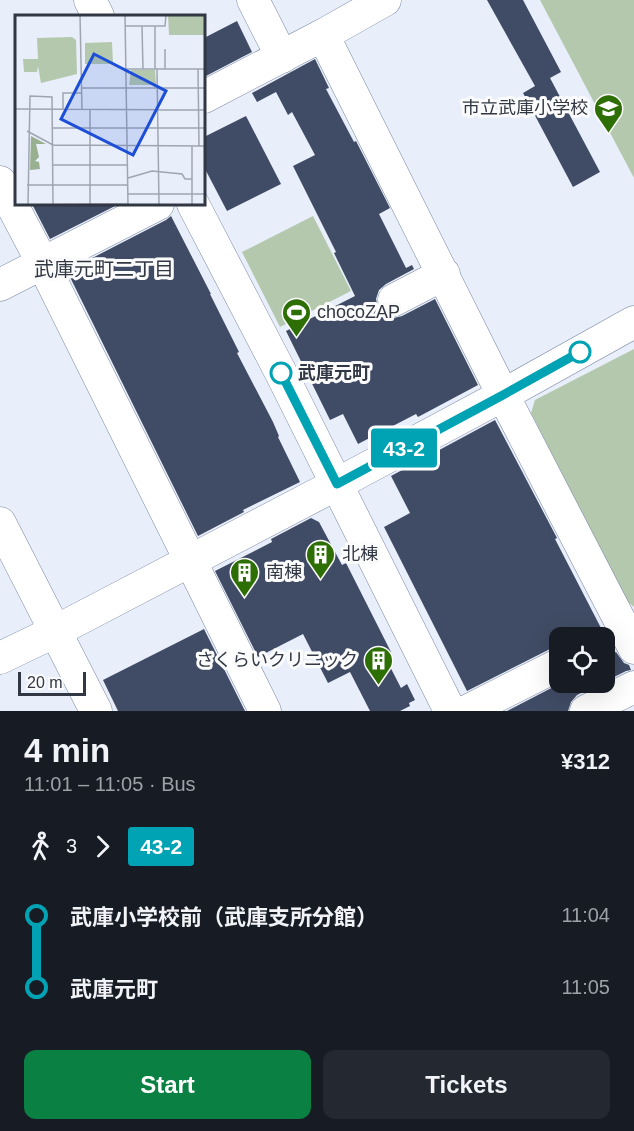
<!DOCTYPE html>
<html lang="en">
<head>
<meta charset="utf-8">
<style>
  :root { --surface:#171b24; --page:#242831; --text:#f1f3f6; --muted:#9ea1a6; --accent:#0b8043 }
  body { margin:0; font-family:Arial,"Noto Sans JP",sans-serif; background:var(--page); color:var(--text); height:100vh; display:flex; flex-direction:column; font-size:22px; white-space:nowrap }
  * { box-sizing:border-box; margin:0 }
  p { font-size:20px; color:var(--muted) }
  .icon { flex:none; width:33px; height:33px; fill:none; stroke:currentColor; stroke-width:2; stroke-linecap:round; stroke-linejoin:round }
  .map { position:relative; height:711px; overflow:hidden }
  .side { display:flex; flex-direction:column; background:var(--surface); flex:1 }
  .side>* { flex:none }
  .badge { padding:0 12px; border-radius:4px; font-size:21px; line-height:39px }
  .fabs { position:absolute; left:549px; top:627px; display:grid; gap:12px }
  .fabs a { display:grid; place-items:center; width:66px; height:66px; border-radius:12px; background:var(--surface); box-shadow:0 6px 24px #0002; font-size:30px }
  .scale { position:absolute; left:18px; bottom:15px; width:68px; box-sizing:border-box; padding-left:6px; border:3px solid #313743; border-top:0; font-size:16px; line-height:21px; white-space:nowrap; color:#313743; -webkit-text-stroke:4px #fbfbfb; paint-order:stroke }
  .map>.badge { position:absolute; translate:-50% -50%; box-shadow:0 0 0 3px #fff }
  .legs { display:flex; align-items:center; gap:9px; height:66px; padding:0 24px; font-size:20px }
  .legs p { margin-inline-start:auto }
  .headline { display:flex; align-items:center; justify-content:space-between; height:102px; padding:0 24px }
  h1 { font-size:33px; font-weight:800; line-height:45px }
  .button { display:flex; gap:12px; margin-top:auto; padding:12px 24px }
  .button a { flex:1; height:69px; border-radius:12px; background:var(--accent); color:#fff; font-size:24px; font-weight:800; line-height:69px; text-align:center }
  .button a+a { background:var(--page); color:var(--text) }
  ul { padding:0 24px; list-style:none }
  li { display:flex; align-items:center; gap:21px; height:72px; font-size:22px }
  li i { display:grid; place-items:center; width:9px; height:100%; margin:0 8px; background:currentColor }
  li i::after { content:''; width:15px; height:15px; margin:-8px; border:4px solid; border-radius:50%; background:var(--surface) }
  li p { margin-inline-start:auto }
  li:first-child i { background:linear-gradient(#0000 50%,currentColor 0) }
  li:last-child i { background:linear-gradient(currentColor 50%,#0000 0) }
  .map>svg:first-child { display:block }
</style>
</head>
<body>
<div class="map">
<svg width="634" height="711" viewBox="0 0 634 711">
  <rect width="100%" height="100%" fill="#e8eefa"/>
  <g fill="#b4c8ad">
    <polygon points="540,0 634,0 634,178"/>
    <polygon points="313,216 351,291 280,327 242,252"/>
    <polygon points="634,349 634,607 626,600 531,413 535,400"/>
  </g>
  <g fill="#404c65">
    <polygon points="487,0 523,0 561,72 550,78 600,172 573,187 523,93 535,86"/>
    <polygon points="237,21 252,52 204,77 204,38"/>
    <polygon points="315,59 329,88 326,89 354,142 356,141 390,208 379,214 406,268 412,265 414,269 386,284 379,290 376,299 378,308 384,315 394,318 402,316 435,299 478,385 418,417 416,414 358,444 343,414 330,420 286,331 355,296 334,253 336,252 293,166 315,155 292,112 288,115 276,92 257,102 252,93"/>
    <polygon points="246,116 281,184 227,211 204,167 204,137"/>
    <polygon points="32,204 119,204 50,239"/>
    <polygon points="171,216 211,294 210,294 239,352 237,353 273,422 279,436 278,437 300,482 243,510 244,512 198,536 67,271 166,220"/>
    <polygon points="495,420 557,538 555,539 601,628 582,638 560,638 560,646 552,648 467,691 384,527 410,513 391,476"/>
    <polygon points="311,518 319,522 342,565 346,563 391,652 384,655 401,688 407,684 415,700 409,703 410,706 400,711 370,711 350,672 328,683 303,634 258,657 215,571 272,542 271,539"/>
    <polygon points="204,629 245,711 118,711 103,680"/>
    <polygon points="616,652 624,663 629,665 631,670 626,671 604,682 604,658"/>
    <polygon points="563,682 603,682 577,695 571,702 568,711 507,711"/>
  </g>
  <g fill="none" stroke-linecap="round" stroke-linejoin="round">
    <defs>
      <g id="minor">
        <polyline points="90,0 98,16"/>
        <polyline points="253,0 282,57"/>
        <polyline points="323,35 503,395 634,648"/>
        <polyline points="204,97 323,35 385,0"/>
        <polyline points="0,182 43,264 265,711"/>
        <polyline points="193,204 281,373 450,711"/>
        <polyline points="0,285 158,204"/>
        <polyline points="394,300 444,274"/>
        <polyline points="0,523 96,711"/>
        <polyline points="0,658 56,631 337,484 503,395 634,322"/>
        <polyline points="467,711 560,664"/>
        <polyline points="586,711 634,687"/>
      </g>
    </defs>
    <use href="#minor" stroke="#7b88a4" stroke-width="33"/>
    <use href="#minor" stroke="#fff" stroke-width="32"/>
  </g>
  <g fill="none" stroke-linecap="round" stroke-linejoin="round">
    <defs>
      <polyline id="line-1" points="281,373 337,484 503,395 580,352"/>
    </defs>
    <use href="#line-1" stroke="#fff" stroke-width="14"/>
    <use href="#line-1" stroke="#00a3b4" stroke-width="9"/>
  </g>
  <defs>
    <symbol id="school-pin" viewBox="-11 -11 22 30"><path d="M0 17L-7.5 6A9.5 9.5 0 1 1 7.5 6Z" fill="#2e6f05" stroke="#fbfbfb"/><path d="M0-5L7-2L0 1L-7-2ZM-4 1L0 2.5L4 1V4Q0 6-4 4Z" fill="#fff"/></symbol>
    <symbol id="stadium-pin" viewBox="-11 -11 22 30"><path d="M0 17L-7.5 6A9.5 9.5 0 1 1 7.5 6Z" fill="#2e6f05" stroke="#fbfbfb"/><path d="M0-5a6.5 5 0 1 0 0 10a6.5 5 0 1 0 0-10ZM-3.5-1.8h7v3.6h-7Z" fill="#fff"/></symbol>
    <symbol id="building-pin" viewBox="-11 -11 22 30"><path d="M0 17L-7.5 6A9.5 9.5 0 1 1 7.5 6Z" fill="#2e6f05" stroke="#fbfbfb"/><path d="M-4-6H4V6H1V3H-1V6H-4ZM-2.5-4.3h1.7v1.8h-1.7ZM.8-4.3h1.7v1.8H.8ZM-2.5-1h1.7V.8h-1.7ZM.8-1h1.7V.8H.8Z" fill="#fff"/></symbol>
  </defs>
  <g fill-rule="evenodd">
    <use href="#school-pin" x="592" y="92" width="33" height="45"/>
    <use href="#stadium-pin" x="280" y="296" width="33" height="45"/>
    <use href="#building-pin" x="304" y="538" width="33" height="45"/>
    <use href="#building-pin" x="228" y="556" width="33" height="45"/>
    <use href="#building-pin" x="362" y="644" width="33" height="45"/>
  </g>
  <g fill="#fff" stroke="#00a3b4" stroke-width="3">
    <circle cx="580" cy="352" r="10"/>
    <circle cx="281" cy="373" r="10"/>
  </g>
  <g text-anchor="middle" dominant-baseline="central" stroke-width="6" stroke-linejoin="round" paint-order="stroke">
    <g font-size="18" fill="#313743" stroke="#fbfbfb" text-anchor="start">
      <text x="588" y="108" text-anchor="end">市立武庫小学校</text>
      <text x="317" y="312">chocoZAP</text>
      <text x="342" y="554">北棟</text>
      <text x="266" y="572">南棟</text>
      <text x="358" y="660" text-anchor="end">さくらいクリニック</text>
    </g>
    <g font-size="18" font-weight="bold" fill="#313743" stroke="#fbfbfb" text-anchor="start">
      <text x="298" y="373">武庫元町</text>
    </g>
    <g font-size="20" fill="#313743" stroke="#fbfbfb">
      <text x="104" y="269">武庫元町二丁目</text>
    </g>
  </g>
  <g transform="translate(15 15)">
    <rect width="190" height="190" fill="#e8eefa"/>
    <path d="M153,0h37v20h-36zM57,22l4,3 1,34 -36,9 -3,-17 -1,6h-13l-1,-13h15l-1,-21zM97,27l1,22h-28v-21zM140,55l1,15h-27l2,-15z" fill="#b4c8ad"/>
    <path d="M16,121l15,8h-10l3,13 -4,4 4,1 1,7 -10,1z" fill="#98af90"/>
    <path fill="none" stroke="#9fa5b1" stroke-width="1.5" d="M65,0l2,95M110,0l3,190M110,11h30v43M127,11l1,43M140,11h10l1,-11M150,34v20M111,54h80M142,54l2,136M183,54l1,77M67,73h124M0,94l191,1M48,95v-17h19M38,113h153M12,116l26,14 153,1M38,150h75M113,163l24,-7 30,3 3,5h7M12,170h101M113,179h78M7,190l106,-1M13,190l2,-109 22,1 1,108M75,190v-95M177,190v-59"/>
    <path fill="#1d4ed8" fill-opacity="0.15" stroke="#1d4ed8" stroke-width="3" d="M79,39l72,37 -33,64 -72,-36z"/>
    <rect width="190" height="190" fill="none" stroke="#313743" stroke-width="3"/>
  </g>
</svg>
<div class="fabs">
<a><svg class="icon" aria-label="locate" viewBox="0 0 24 24"><circle cx="12" cy="12" r="6"/><path d="M12 2v4M12 18v4M2 12h4M18 12h4"/></svg></a>
</div>
<div class="scale">20 m</div>
<b class="badge" style="left:404px;top:448px;background:#00a3b4;color:#fff">43-2</b>
</div>
<section class="side">
<div class="headline"><div><h1>4 min</h1><p>11:01 – 11:05 · Bus</p></div><b>¥312</b></div>
<div class="legs"><svg class="icon" aria-label="walk" viewBox="0 0 24 24"><circle cx="13" cy="4" r="2"/><path d="M13 8l-2 6 4 7M11 14l-3 7M7 12l3-4h3l4 4"/></svg>3<svg class="icon" aria-label="forward" viewBox="0 0 24 24"><path d="M9 5l7 7-7 7"/></svg><b class="badge" style="background:#00a3b4;color:#fff">43-2</b></div>
<ul>
<li><i style="color:#00a3b4"></i><b>武庫小学校前（武庫支所分館）</b><p>11:04</p></li>
<li><i style="color:#00a3b4"></i><b>武庫元町</b><p>11:05</p></li>
</ul>
<div class="button"><a>Start</a><a>Tickets</a></div>
</section>
</body>
</html>
